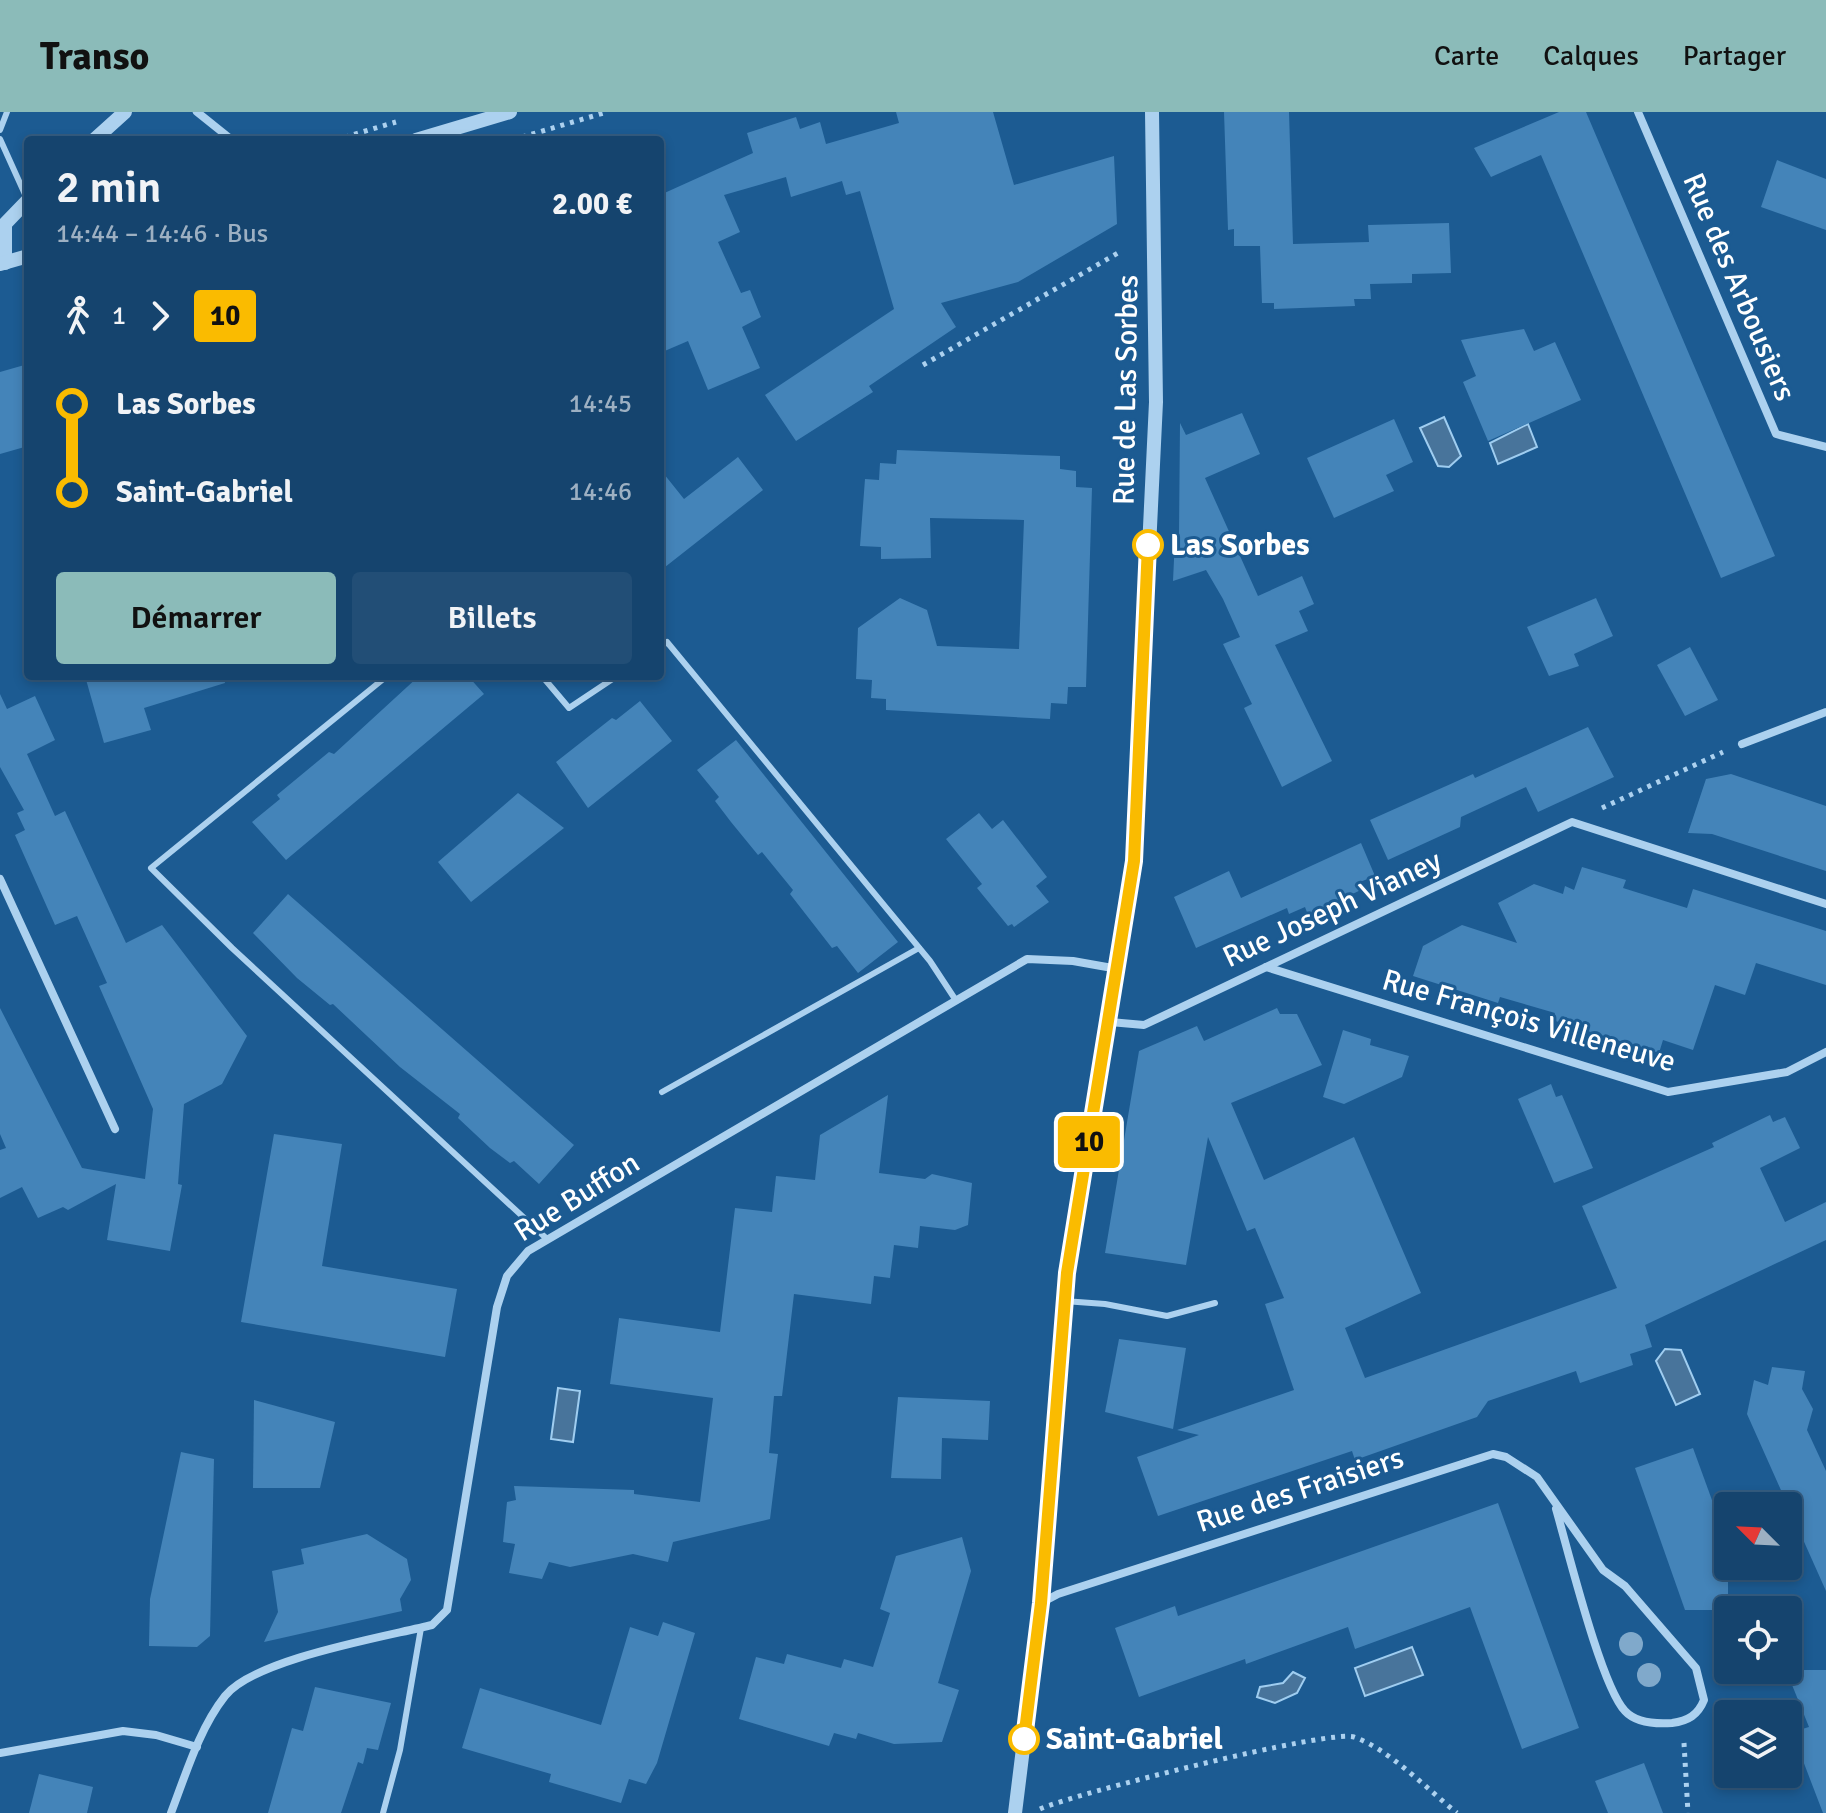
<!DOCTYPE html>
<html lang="fr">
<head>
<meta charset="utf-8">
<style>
  :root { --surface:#15446e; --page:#224e76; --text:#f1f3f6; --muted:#9db0c2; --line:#345c81; --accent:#8bbbb9 }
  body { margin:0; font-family:Signika,sans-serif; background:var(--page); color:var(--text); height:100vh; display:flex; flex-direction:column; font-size:30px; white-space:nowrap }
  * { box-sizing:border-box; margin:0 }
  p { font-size:26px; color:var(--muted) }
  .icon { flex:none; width:44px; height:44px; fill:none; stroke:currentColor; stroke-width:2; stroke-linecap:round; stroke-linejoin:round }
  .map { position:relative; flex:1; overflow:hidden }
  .details { position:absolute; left:24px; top:24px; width:640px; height:544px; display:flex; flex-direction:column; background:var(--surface); border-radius:8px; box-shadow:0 4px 12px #0003,0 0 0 2px var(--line) }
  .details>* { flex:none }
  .badge { padding:0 16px; border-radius:6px; font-size:28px; line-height:52px }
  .needle { width:52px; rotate:294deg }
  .fabs { position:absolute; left:1714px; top:1380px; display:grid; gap:16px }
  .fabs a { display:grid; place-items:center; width:88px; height:88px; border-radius:8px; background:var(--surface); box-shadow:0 4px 12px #0003,0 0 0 2px var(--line); font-size:40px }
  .map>.badge { position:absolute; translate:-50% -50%; box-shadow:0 0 0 4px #fff }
  .legs { display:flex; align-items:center; gap:12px; height:88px; padding:0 32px; font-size:26px }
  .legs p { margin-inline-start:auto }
  .headline { display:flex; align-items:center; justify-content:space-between; height:136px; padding:0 32px }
  h1 { font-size:44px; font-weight:600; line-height:60px }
  .action { display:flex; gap:16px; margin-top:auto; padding:16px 32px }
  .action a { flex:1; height:92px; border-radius:8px; background:var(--accent); color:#111; font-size:32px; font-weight:600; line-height:92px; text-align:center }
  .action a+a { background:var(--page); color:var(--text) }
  ul { padding:0 32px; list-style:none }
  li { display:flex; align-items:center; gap:28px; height:88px; font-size:30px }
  li i { display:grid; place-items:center; width:12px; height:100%; margin:0 10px; background:currentColor }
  li i::after { content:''; width:20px; height:20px; margin:-10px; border:6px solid; border-radius:50%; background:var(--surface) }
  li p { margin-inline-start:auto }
  li:first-child i { background:linear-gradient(#0000 50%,currentColor 0) }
  li:last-child i { background:linear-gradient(currentColor 50%,#0000 0) }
  header { display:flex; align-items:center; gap:48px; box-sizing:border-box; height:112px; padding:0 40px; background:var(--accent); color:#111 }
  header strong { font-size:38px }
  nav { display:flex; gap:44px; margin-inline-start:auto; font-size:28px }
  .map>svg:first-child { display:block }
</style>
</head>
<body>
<header>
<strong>Transo</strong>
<nav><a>Carte</a><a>Calques</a><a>Partager</a></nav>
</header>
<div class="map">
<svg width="1826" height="1701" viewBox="0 0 1826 1701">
  <rect width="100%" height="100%" fill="#1c5b92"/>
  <g fill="#48749b" stroke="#9fcdf0" stroke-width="2">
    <polygon points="1444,305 1461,344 1449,355 1438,354 1420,316"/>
    <polygon points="1528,312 1537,335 1498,352 1490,331"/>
    <polygon points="1665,1237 1681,1238 1700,1282 1676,1293 1656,1249"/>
    <polygon points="558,1276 580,1279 573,1330 551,1327"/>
    <polygon points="1412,1535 1423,1563 1365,1584 1355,1556"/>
    <polygon points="1293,1560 1305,1566 1297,1581 1275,1591 1257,1585 1260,1575 1283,1571"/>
  </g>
  <g fill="#4484b9">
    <polygon points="896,0 993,0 1014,73 1114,44 1117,112 1018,170 941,191 956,215 869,274 873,280 796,329 765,283 894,197 860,79 846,83 842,69 791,85 786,65 724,83 740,120 718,130 741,181 750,178 761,205 742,215 760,256 708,278 688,229 660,241 660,83 753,41 747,21 796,5 800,17 820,10 826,32 899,11"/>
    <polygon points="1224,0 1289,0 1293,132 1369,130 1368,113 1449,111 1451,161 1412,162 1412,171 1370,172 1371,187 1354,187 1355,194 1274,197 1274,191 1262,191 1260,134 1234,134 1234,117 1228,118"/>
    <polygon points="1559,0 1586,0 1775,444 1721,466 1541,43 1491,65 1474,36"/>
    <polygon points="1777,48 1826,67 1826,118 1761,95"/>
    <polygon points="1524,217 1534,239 1555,230 1581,288 1488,329 1463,270 1476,264 1461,228"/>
    <polygon points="28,252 28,334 0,342 0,260"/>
    <polygon points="1242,301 1260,342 1205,366 1258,484 1302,464 1314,492 1299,499 1308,519 1275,533 1332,649 1282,675 1244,596 1252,592 1223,532 1240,525 1223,487 1206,458 1173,469 1175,426 1179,424 1180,311 1186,323"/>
    <polygon points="1394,307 1413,350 1386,363 1394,379 1334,406 1307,346"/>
    <polygon points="897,338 1060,344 1060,357 1076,359 1076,375 1092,376 1086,575 1068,575 1067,592 1051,591 1050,607 886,598 886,587 871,586 872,568 856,567 858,516 900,486 927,498 937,534 1019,537 1024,408 930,406 931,446 881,447 881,435 860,434 865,367 879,368 880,351 896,352"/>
    <polygon points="738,345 763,378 660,459 660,357 684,387"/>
    <polygon points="1596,486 1613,524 1574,542 1579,554 1549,564 1527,515"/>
    <polygon points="1690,535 1718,588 1685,604 1657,553"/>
    <polygon points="85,564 224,564 225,571 144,596 151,618 104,631"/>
    <polygon points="419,564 468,564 484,582 286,748 252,710 280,687 277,683 329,640 334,642"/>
    <polygon points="0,582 7,597 35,584 55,628 27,642 55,704 65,699 126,831 162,813 247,924 222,972 184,992 178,1072 182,1073 170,1139 107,1128 116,1072 68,1098 63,1095 38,1106 22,1075 0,1086 0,1038 6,1036 0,1022 0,896 82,1056 145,1067 153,997 99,874 107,871 77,804 55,813 15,723 25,718 17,701 24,698 0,655"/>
    <polygon points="640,589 672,629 588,696 556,650 612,606 616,608"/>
    <polygon points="1588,615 1614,665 1538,700 1526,675 1461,705 1460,715 1388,748 1370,708 1473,662 1475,666"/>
    <polygon points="736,628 898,830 858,861 837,834 832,836 790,782 793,778 762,740 758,743 731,710 715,689 719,685 697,658"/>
    <polygon points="1731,662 1826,694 1826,759 1712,722 1688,721 1706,667"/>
    <polygon points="518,681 564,716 471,790 438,750"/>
    <polygon points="979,701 992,717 1003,708 1047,765 1036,774 1049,790 1014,815 1012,812 1008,814 977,776 982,772 946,727"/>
    <polygon points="1361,731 1375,764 1360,770 1363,777 1308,803 1305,795 1289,802 1287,796 1196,836 1174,785 1229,759 1241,786"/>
    <polygon points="1582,755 1626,768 1623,776 1687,796 1693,777 1826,819 1826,873 1756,851 1745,883 1715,873 1693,938 1663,928 1659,941 1552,908 1555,901 1500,885 1498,891 1413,864 1423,834 1462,813 1517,831 1498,791 1534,772 1563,782 1565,774 1574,778"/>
    <polygon points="288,782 574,1033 539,1072 514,1049 510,1051 490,1036 458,1006 460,1002 400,955 333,892 330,893 297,866 253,821"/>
    <polygon points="1277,896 1280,902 1297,902 1322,953 1231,991 1264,1068 1354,1025 1421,1181 1345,1216 1365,1266 1617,1176 1582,1094 1714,1035 1712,1031 1770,1003 1773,1010 1785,1005 1800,1036 1760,1056 1785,1110 1826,1090 1826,1128 1645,1213 1652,1235 1630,1242 1633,1253 1580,1271 1576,1259 1488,1289 1477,1305 1355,1348 1352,1339 1158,1404 1137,1345 1199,1323 1177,1318 1294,1278 1265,1192 1284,1186 1255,1116 1247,1119 1208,1025 1186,1153 1105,1141 1139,939 1197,914 1204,929"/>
    <polygon points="1343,918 1371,927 1370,933 1409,944 1402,965 1344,992 1323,985"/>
    <polygon points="1551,972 1556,985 1562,983 1593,1056 1554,1071 1518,987"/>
    <polygon points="888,983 879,1061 925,1067 932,1062 972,1071 968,1113 955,1118 920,1114 918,1136 894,1133 890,1166 874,1164 871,1192 794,1182 782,1284 774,1284 769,1341 778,1342 770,1407 673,1430 668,1450 633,1442 570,1455 549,1450 542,1467 509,1461 515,1432 503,1430 507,1390 516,1388 514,1374 634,1378 634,1382 700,1390 713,1286 610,1272 619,1206 720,1220 735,1096 772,1100 776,1064 815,1068 820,1023"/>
    <polygon points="274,1022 342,1032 322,1154 457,1177 445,1245 241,1210"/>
    <polygon points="1119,1227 1186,1236 1173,1317 1105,1300"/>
    <polygon points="1772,1255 1805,1259 1802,1277 1813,1297 1807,1318 1826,1359 1826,1479 1747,1302 1754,1268 1768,1273"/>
    <polygon points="898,1285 990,1289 988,1328 942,1326 941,1367 891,1366"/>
    <polygon points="254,1288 335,1310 320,1376 253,1376"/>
    <polygon points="1693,1336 1728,1432 1728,1498 1685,1498 1635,1356"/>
    <polygon points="181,1340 214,1347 210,1524 197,1535 149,1534 150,1487"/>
    <polygon points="1498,1391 1579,1616 1522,1637 1470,1495 1355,1537 1348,1515 1246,1552 1245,1547 1139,1585 1115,1516 1175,1494 1178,1504"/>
    <polygon points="367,1422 407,1447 411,1468 400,1487 402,1499 264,1530 278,1500 272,1459 304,1452 301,1437"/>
    <polygon points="962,1425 971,1459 938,1571 959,1578 942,1630 894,1632 858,1621 856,1627 834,1621 829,1634 739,1607 756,1545 784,1552 787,1542 841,1556 844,1547 873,1555 890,1501 880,1497 896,1444"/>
    <polygon points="663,1510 695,1521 657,1651 646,1672 629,1667 621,1691 549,1670 551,1662 462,1636 480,1576 601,1613 630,1515 658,1524"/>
    <polygon points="1786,1558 1826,1558 1826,1701 1823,1701 1792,1620 1809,1615"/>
    <polygon points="315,1575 391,1591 378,1638 367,1636 363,1652 358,1650 341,1701 268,1701 292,1616 303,1619"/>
    <polygon points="1644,1651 1663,1701 1608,1701 1595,1669"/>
    <polygon points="39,1662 93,1675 87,1701 29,1701"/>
  </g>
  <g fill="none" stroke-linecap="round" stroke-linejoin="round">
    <g stroke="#acd1ef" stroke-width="5" stroke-dasharray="4 6" stroke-linecap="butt">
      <polyline points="522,25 607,0"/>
      <polyline points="335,28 396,10"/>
      <polyline points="923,253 1118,141"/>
      <polyline points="1602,696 1723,640"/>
      <polyline points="1684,1631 1688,1701"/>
      <path d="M1040,1697c33,-15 289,-80 314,-72 35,12 74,53 103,76"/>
    </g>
    <g stroke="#acd1ef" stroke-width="6">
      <polyline points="0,18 7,0"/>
      <polyline points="0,27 28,89"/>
      <polyline points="660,535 667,530 930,849 955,887"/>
      <polyline points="387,564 151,756 232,836 547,1127"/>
      <polyline points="542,564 569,596 617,564"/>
      <polyline points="662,980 919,836"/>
      <polyline points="1064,1189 1105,1192 1167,1204 1215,1191"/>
      <polyline points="383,1701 400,1638 421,1516"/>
    </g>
    <g stroke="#acd1ef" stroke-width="8">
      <polyline points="197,0 232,28"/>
      <polyline points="1638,0 1776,322 1826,335"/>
      <polyline points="1742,632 1826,600"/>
      <polyline points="0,767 115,1017"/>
      <polyline points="1266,855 1668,980 1787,960 1826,940"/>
      <polyline points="1110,910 1144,913 1572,710 1826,792"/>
      <path d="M1041,1491l17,-9 435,-140 13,3 31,20 66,93 22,16 71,82 8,32c-6,15 -16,21 -32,23 -15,1 -36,0 -47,-12 -24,-25 -57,-161 -69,-202"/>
      <polyline points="0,1641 123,1619 156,1623 197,1635"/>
      <path d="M171,1701c15,-39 28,-84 54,-117 29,-37 159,-59 207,-71l15,-15 50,-303 10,-31 21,-25 499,-292 46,2 45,8"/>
    </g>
    <g stroke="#acd1ef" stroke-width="14">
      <polyline points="94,28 125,0"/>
      <polyline points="416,28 510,0"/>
      <polyline points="5,151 5,112 28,88"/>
      <polyline points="0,152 28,144"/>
      <polyline points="1015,1701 1041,1491 1067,1161 1134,749 1156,290 1152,0"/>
    </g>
  </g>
  <g fill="#80a9cb">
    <circle cx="1631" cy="1532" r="12"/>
    <circle cx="1649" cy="1563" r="12"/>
  </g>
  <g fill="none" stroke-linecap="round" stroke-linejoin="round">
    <defs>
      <polyline id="line-1" points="1024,1627 1041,1491 1067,1161 1134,749 1148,433"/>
    </defs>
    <use href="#line-1" stroke="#fff" stroke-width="18"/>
    <use href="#line-1" stroke="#fabb00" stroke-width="12"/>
  </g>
  <g fill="#fff" stroke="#fabb00" stroke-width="4">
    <circle cx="1148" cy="433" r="14"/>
    <circle cx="1024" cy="1627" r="14"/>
  </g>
  <g text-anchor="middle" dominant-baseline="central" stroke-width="6" stroke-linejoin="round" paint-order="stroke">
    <g font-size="30" fill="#fff" stroke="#1c5b92">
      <text transform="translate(1739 175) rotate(67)">Rue des Arbousiers</text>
      <text transform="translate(1126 278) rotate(-89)">Rue de Las Sorbes</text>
      <text transform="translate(1332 797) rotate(-25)">Rue Joseph Vianey</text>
      <text transform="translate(1529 909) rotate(16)">Rue François Villeneuve</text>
      <text transform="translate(577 1085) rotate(-32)">Rue Buffon</text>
      <text transform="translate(1300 1378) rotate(-18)">Rue des Fraisiers</text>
    </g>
    <g font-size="30" font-weight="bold" fill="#fff" stroke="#1c5b92" text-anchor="start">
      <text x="1170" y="433">Las Sorbes</text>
      <text x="1046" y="1627">Saint-Gabriel</text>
    </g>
  </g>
</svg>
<div class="fabs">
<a><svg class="needle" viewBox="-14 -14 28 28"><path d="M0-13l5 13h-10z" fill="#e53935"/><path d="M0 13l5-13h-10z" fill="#9db0c2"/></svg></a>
<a><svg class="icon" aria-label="locate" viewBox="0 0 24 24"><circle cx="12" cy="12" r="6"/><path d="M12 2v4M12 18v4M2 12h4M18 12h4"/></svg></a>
<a><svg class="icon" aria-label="layers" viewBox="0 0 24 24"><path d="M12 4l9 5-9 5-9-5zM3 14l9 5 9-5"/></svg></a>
</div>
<b class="badge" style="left:1089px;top:1030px;background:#fabb00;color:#111">10</b>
<section class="details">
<div class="headline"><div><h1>2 min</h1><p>14:44 – 14:46 · Bus</p></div><b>2.00 €</b></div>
<div class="legs"><svg class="icon" aria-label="walk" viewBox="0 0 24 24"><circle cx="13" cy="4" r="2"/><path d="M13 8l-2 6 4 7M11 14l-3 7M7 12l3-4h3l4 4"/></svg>1<svg class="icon" aria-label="forward" viewBox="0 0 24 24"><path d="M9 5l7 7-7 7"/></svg><b class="badge" style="background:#fabb00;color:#111">10</b></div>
<ul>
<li><i style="color:#fabb00"></i><b>Las Sorbes</b><p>14:45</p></li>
<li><i style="color:#fabb00"></i><b>Saint-Gabriel</b><p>14:46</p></li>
</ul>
<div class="action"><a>Démarrer</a><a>Billets</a></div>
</section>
</div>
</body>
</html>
